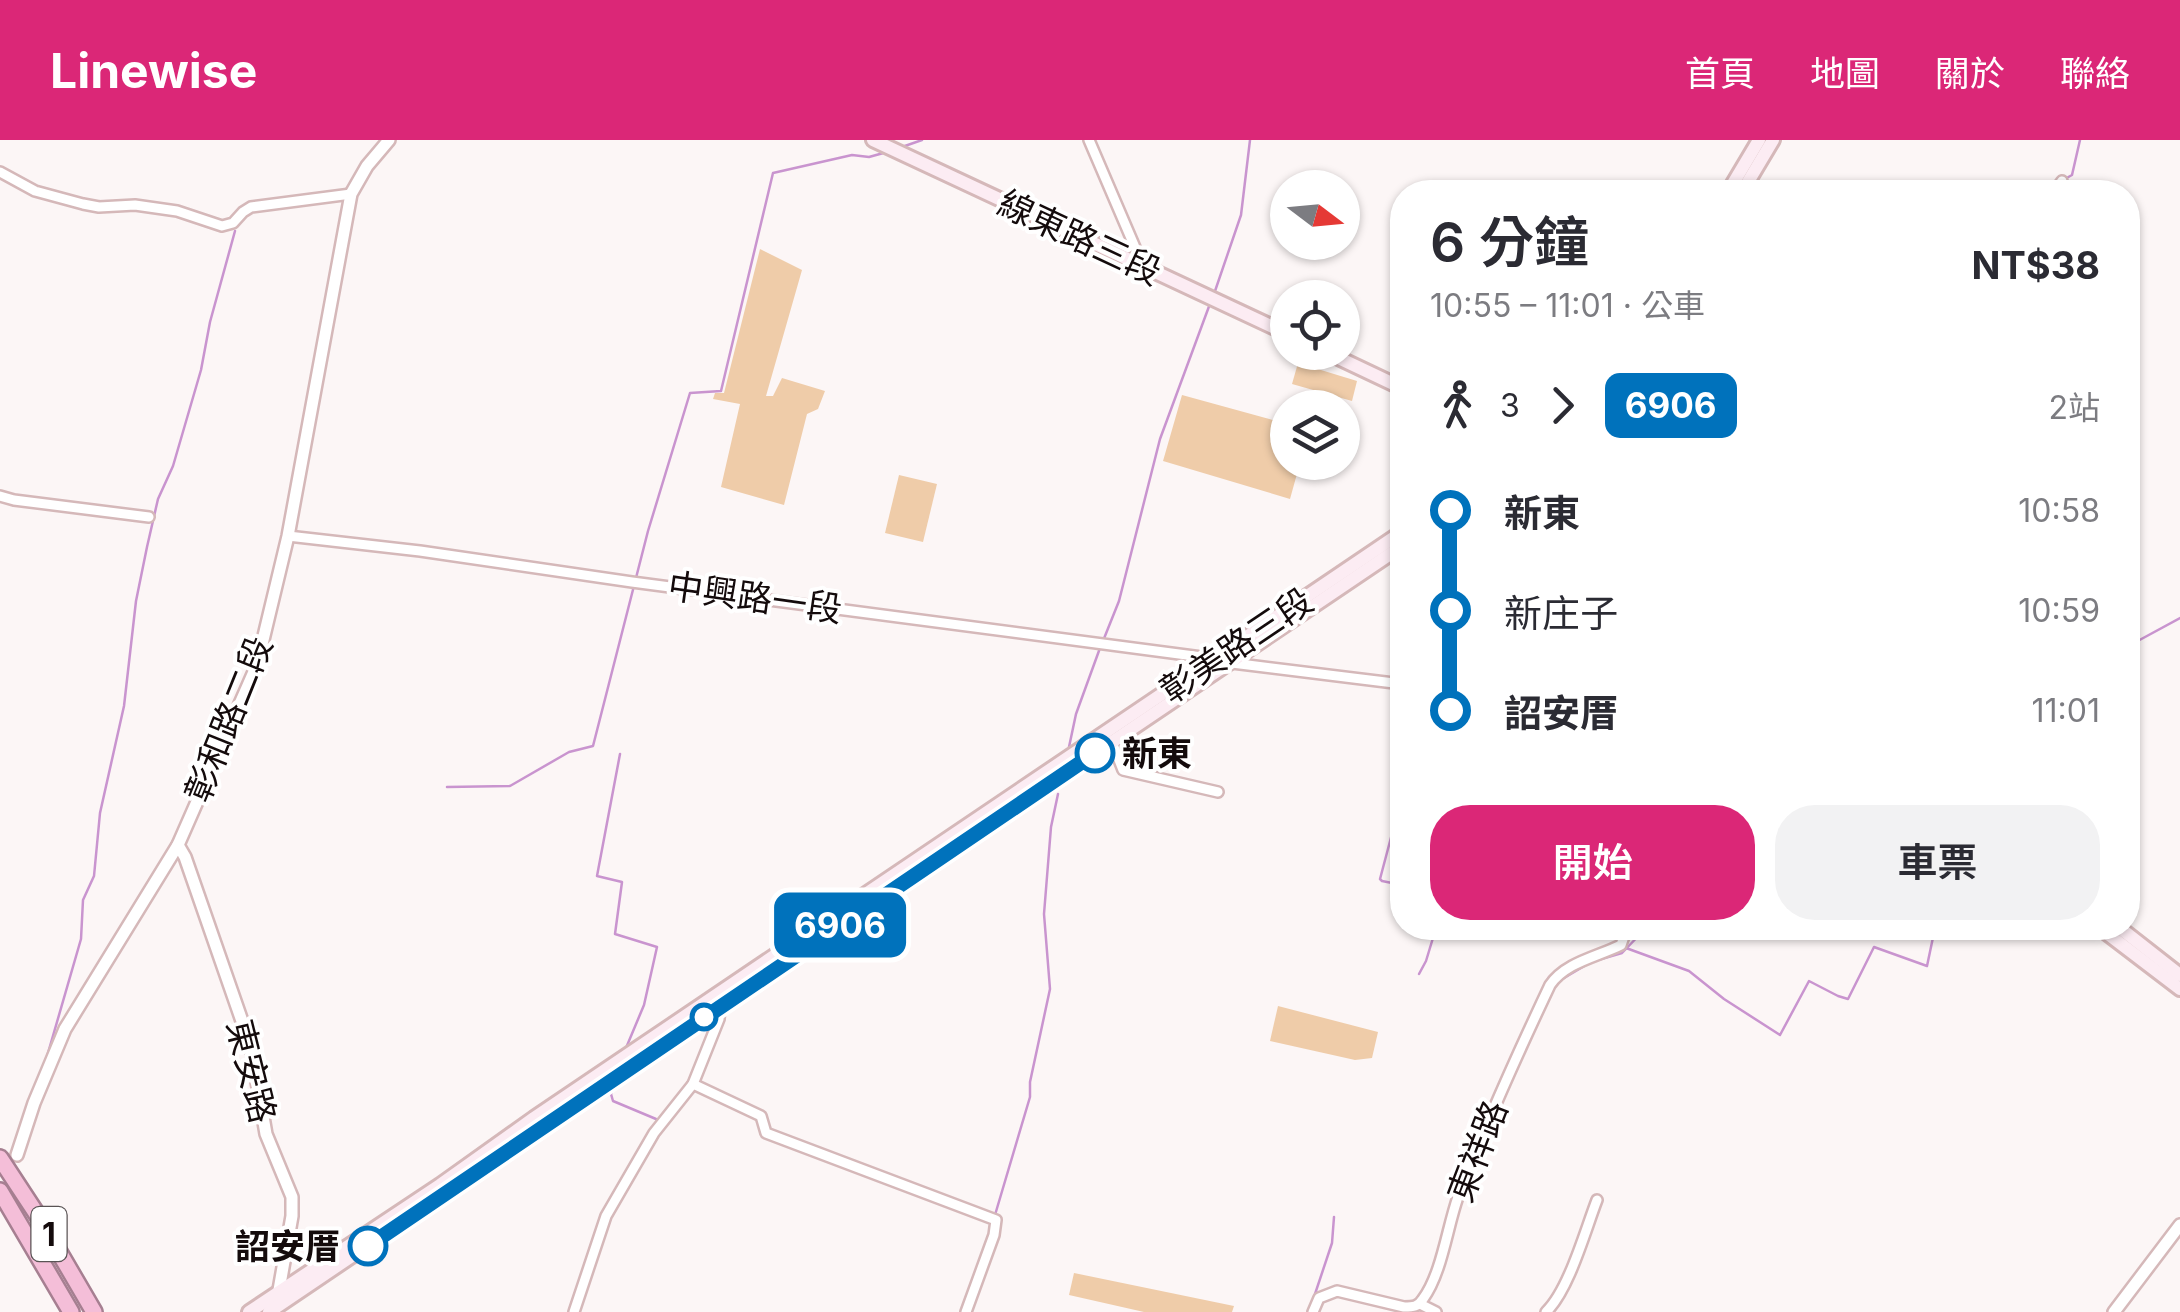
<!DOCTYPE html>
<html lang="zh-TW">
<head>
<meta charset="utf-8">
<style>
  :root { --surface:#fff; --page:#f2f2f3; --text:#2b2b33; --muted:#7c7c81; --accent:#db2777 }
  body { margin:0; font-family:Inter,"Noto Sans TC",sans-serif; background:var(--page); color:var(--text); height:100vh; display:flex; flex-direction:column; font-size:38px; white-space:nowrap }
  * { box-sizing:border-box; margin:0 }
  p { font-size:32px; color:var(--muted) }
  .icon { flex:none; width:55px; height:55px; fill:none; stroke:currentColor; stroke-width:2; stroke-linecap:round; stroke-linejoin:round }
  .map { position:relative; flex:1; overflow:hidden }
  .side { position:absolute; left:1390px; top:40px; width:750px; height:760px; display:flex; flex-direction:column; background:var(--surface); border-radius:40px; box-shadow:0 2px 8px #0004 }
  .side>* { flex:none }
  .badge { padding:0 20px; border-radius:15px; font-size:35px; line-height:65px }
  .needle { width:65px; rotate:106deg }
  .tools { position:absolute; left:1270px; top:30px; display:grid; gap:20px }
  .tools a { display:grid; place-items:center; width:90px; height:90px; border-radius:50%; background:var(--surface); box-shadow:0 2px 8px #0004; font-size:50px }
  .map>.badge { position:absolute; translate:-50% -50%; box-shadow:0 0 0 5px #fff }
  .legs { display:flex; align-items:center; gap:15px; height:110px; padding:0 40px; font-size:32px }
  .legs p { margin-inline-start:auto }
  .head { display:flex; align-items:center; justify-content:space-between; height:170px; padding:0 40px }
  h1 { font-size:55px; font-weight:600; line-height:75px }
  .cta { display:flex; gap:20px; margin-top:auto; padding:20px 40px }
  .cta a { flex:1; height:115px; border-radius:40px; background:var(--accent); color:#fff; font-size:40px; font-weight:600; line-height:115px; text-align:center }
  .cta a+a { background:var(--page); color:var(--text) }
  ul { padding:0 40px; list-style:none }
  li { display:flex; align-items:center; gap:35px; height:100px; font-size:38px }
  li i { display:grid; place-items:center; width:15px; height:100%; margin:0 12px; background:currentColor }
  li i::after { content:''; width:25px; height:25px; margin:-12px; border:8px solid; border-radius:50%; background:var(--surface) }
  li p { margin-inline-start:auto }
  li:first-child i { background:linear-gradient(#0000 50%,currentColor 0) }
  li:last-child i { background:linear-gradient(currentColor 50%,#0000 0) }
  header { display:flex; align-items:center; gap:60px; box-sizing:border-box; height:140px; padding:0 50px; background:var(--accent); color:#fff }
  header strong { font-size:48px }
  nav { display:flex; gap:55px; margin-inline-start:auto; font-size:35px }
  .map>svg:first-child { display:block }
</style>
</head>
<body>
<header>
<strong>Linewise</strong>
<nav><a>首頁</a><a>地圖</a><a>關於</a><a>聯絡</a></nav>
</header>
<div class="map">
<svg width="2180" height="1172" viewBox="0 0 2180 1172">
  <rect width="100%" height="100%" fill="#fcf6f6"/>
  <g fill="#efcca9">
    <polygon points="760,109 802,130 766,256 773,256 782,238 825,251 818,269 807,274 784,365 721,347 740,264 713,259 715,253 724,253"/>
    <polygon points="1298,223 1357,241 1352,261 1292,244"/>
    <polygon points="1182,255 1280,282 1284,269 1287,270 1288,322 1300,323 1290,359 1163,321"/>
    <polygon points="899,335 937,344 923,402 885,393"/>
    <polygon points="1278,866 1378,892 1372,918 1355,920 1270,901"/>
    <polygon points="1074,1133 1234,1166 1232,1172 1144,1172 1069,1155"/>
  </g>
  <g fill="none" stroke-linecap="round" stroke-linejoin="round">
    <g stroke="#c994cf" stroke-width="2.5">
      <polyline points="899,8 922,0"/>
      <polyline points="2063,40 2072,35 2080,0"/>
      <polyline points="1214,154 1241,75 1250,0"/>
      <polyline points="1103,501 1119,461 1160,299 1211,161"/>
      <polyline points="2128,504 2134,503 2180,478"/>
      <polyline points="1069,607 1076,574 1100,508"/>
      <polyline points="620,614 597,736 622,742 615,794 657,807 644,865 626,908"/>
      <polyline points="447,647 510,646 569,612 593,606 648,391 690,253 721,251 773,33 852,15 869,17 887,12"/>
      <polyline points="1402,656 1380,739 1382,741 1402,745"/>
      <polyline points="1626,808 1689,831 1724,859 1780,895 1809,841 1838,856 1848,859 1874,807 1927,826 1935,788"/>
      <polyline points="1419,834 1426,821 1436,788"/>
      <polyline points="1559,841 1591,822 1622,813 1646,788"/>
      <polyline points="1529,880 1549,837 1557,832"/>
      <polyline points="46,920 81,799 83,760 94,736 100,673 124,566 136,461 147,407 158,359 173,326 201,230 210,182 235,91"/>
      <polyline points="614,945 611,954 613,961 656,979"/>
      <polyline points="995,1075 1030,957 1030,942 1050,849 1044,774 1051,687 1058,654"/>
      <polyline points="1432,1131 1452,1062"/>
      <polyline points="1309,1172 1332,1103 1334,1077"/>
    </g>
    <defs>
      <g id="minor">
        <polyline points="1089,0 1143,126"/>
        <polyline points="0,32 35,51 83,64 99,67 135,65 177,71 222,86 233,83 243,72 251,67 351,54"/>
        <polyline points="2054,52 2062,41"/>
        <polyline points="0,356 14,360 149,377"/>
        <polyline points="288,396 420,411 632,442 1217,519"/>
        <polyline points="1232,523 1402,544"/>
        <polyline points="1112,602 1123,630 1218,652"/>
        <polyline points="693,944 761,976 766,993 996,1080 994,1095 966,1172"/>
        <polyline points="1420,1164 1436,1172"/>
        <polyline points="574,1172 606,1076 654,993 693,944 719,879 720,868"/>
        <path d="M1313,1172l6,-14 18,-7 67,16c9,0 14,0 19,-8 19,-26 24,-71 35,-102 27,-72 59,-142 92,-212 16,-23 47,-28 71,-40l6,-17"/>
        <path d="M1546,1172c23,-22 39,-81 51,-112"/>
      </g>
      <g id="tertiary">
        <polyline points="178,705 185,717 251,907 266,994 292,1057 292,1076 279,1150 281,1154"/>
        <polyline points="17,1015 34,963 65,889 178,705 257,525 288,396 351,54 367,26 389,0"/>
        <polyline points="2114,1172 2180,1085"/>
      </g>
      <g id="secondary">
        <polyline points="873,0 1288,194"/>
        <polyline points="1728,52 1759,0"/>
        <polyline points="1742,52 1773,0"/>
        <polyline points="1326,212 1402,248"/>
        <polyline points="2100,788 2180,849"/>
        <polyline points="2120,788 2180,835"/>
        <polyline points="249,1172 440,1045 534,978 1402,392"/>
        <polyline points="269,1172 1402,406"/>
      </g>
      <g id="motorway">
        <polyline points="0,1018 38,1076 94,1172"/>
        <polyline points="0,1051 71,1172"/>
      </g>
    </defs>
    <use href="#minor" stroke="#d5b8b9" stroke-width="14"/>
    <use href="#tertiary" stroke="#d5b8b9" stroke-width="16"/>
    <use href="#secondary" stroke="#d5b8b9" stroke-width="18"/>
    <use href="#motorway" stroke="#a67f91" stroke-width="20"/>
    <use href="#minor" stroke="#fff" stroke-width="9"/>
    <use href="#tertiary" stroke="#fff" stroke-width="11"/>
    <use href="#secondary" stroke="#fcecf3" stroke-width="12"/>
    <use href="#motorway" stroke="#f4bed8" stroke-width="15"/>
  </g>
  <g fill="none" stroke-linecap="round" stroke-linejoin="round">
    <defs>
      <polyline id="line-1" points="368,1106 1095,613"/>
    </defs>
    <use href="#line-1" stroke="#fff" stroke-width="22"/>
    <use href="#line-1" stroke="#0072bc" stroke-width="15"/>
  </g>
  <g fill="#fff" stroke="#0072bc" stroke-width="5">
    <circle cx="1095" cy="613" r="18"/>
    <circle cx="704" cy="877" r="12"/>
    <circle cx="368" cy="1106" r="18"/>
  </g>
  <g text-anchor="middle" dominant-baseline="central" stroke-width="8" stroke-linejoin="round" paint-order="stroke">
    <rect fill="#fff" stroke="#5a5455" stroke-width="2.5" x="31.5" y="1067" width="35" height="54" rx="8"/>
    <g font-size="32" font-weight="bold" fill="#140b0c">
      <text x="49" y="1094">1</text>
    </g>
    <g font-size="35" fill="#140b0c" stroke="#fff">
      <text transform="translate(1080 97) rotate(25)">線東路三段</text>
      <text transform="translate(755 457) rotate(8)">中興路一段</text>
      <text transform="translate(1236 505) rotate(-34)">彰美路三段</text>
      <text transform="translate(228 579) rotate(-68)">彰和路二段</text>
      <text transform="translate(252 931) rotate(76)">東安路</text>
      <text transform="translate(1477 1011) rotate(-69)">東祥路</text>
    </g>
    <g font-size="35" font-weight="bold" fill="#140b0c" stroke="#fff" text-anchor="start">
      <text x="1122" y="613">新東</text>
      <text x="340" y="1106" text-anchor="end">詔安厝</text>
    </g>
  </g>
</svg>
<div class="tools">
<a><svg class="needle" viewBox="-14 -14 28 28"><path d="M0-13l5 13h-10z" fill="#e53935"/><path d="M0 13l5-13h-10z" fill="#7c7c81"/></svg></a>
<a><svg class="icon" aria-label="locate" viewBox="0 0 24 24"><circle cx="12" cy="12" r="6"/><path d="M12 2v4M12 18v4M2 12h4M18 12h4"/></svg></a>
<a><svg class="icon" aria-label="layers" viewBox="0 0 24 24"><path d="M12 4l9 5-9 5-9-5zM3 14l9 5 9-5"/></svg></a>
</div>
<b class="badge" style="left:840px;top:785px;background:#0072bc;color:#fff">6906</b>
<section class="side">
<div class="head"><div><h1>6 分鐘</h1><p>10:55 – 11:01 · 公車</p></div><b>NT$38</b></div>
<div class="legs"><svg class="icon" aria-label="walk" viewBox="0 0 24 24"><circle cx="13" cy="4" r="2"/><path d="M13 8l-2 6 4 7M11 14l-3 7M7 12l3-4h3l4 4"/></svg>3<svg class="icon" aria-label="forward" viewBox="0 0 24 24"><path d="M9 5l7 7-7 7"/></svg><b class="badge" style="background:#0072bc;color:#fff">6906</b><p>2站</p></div>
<ul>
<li><i style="color:#0072bc"></i><b>新東</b><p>10:58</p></li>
<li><i style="color:#0072bc"></i><span>新庄子</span><p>10:59</p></li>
<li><i style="color:#0072bc"></i><b>詔安厝</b><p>11:01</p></li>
</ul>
<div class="cta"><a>開始</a><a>車票</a></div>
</section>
</div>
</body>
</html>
